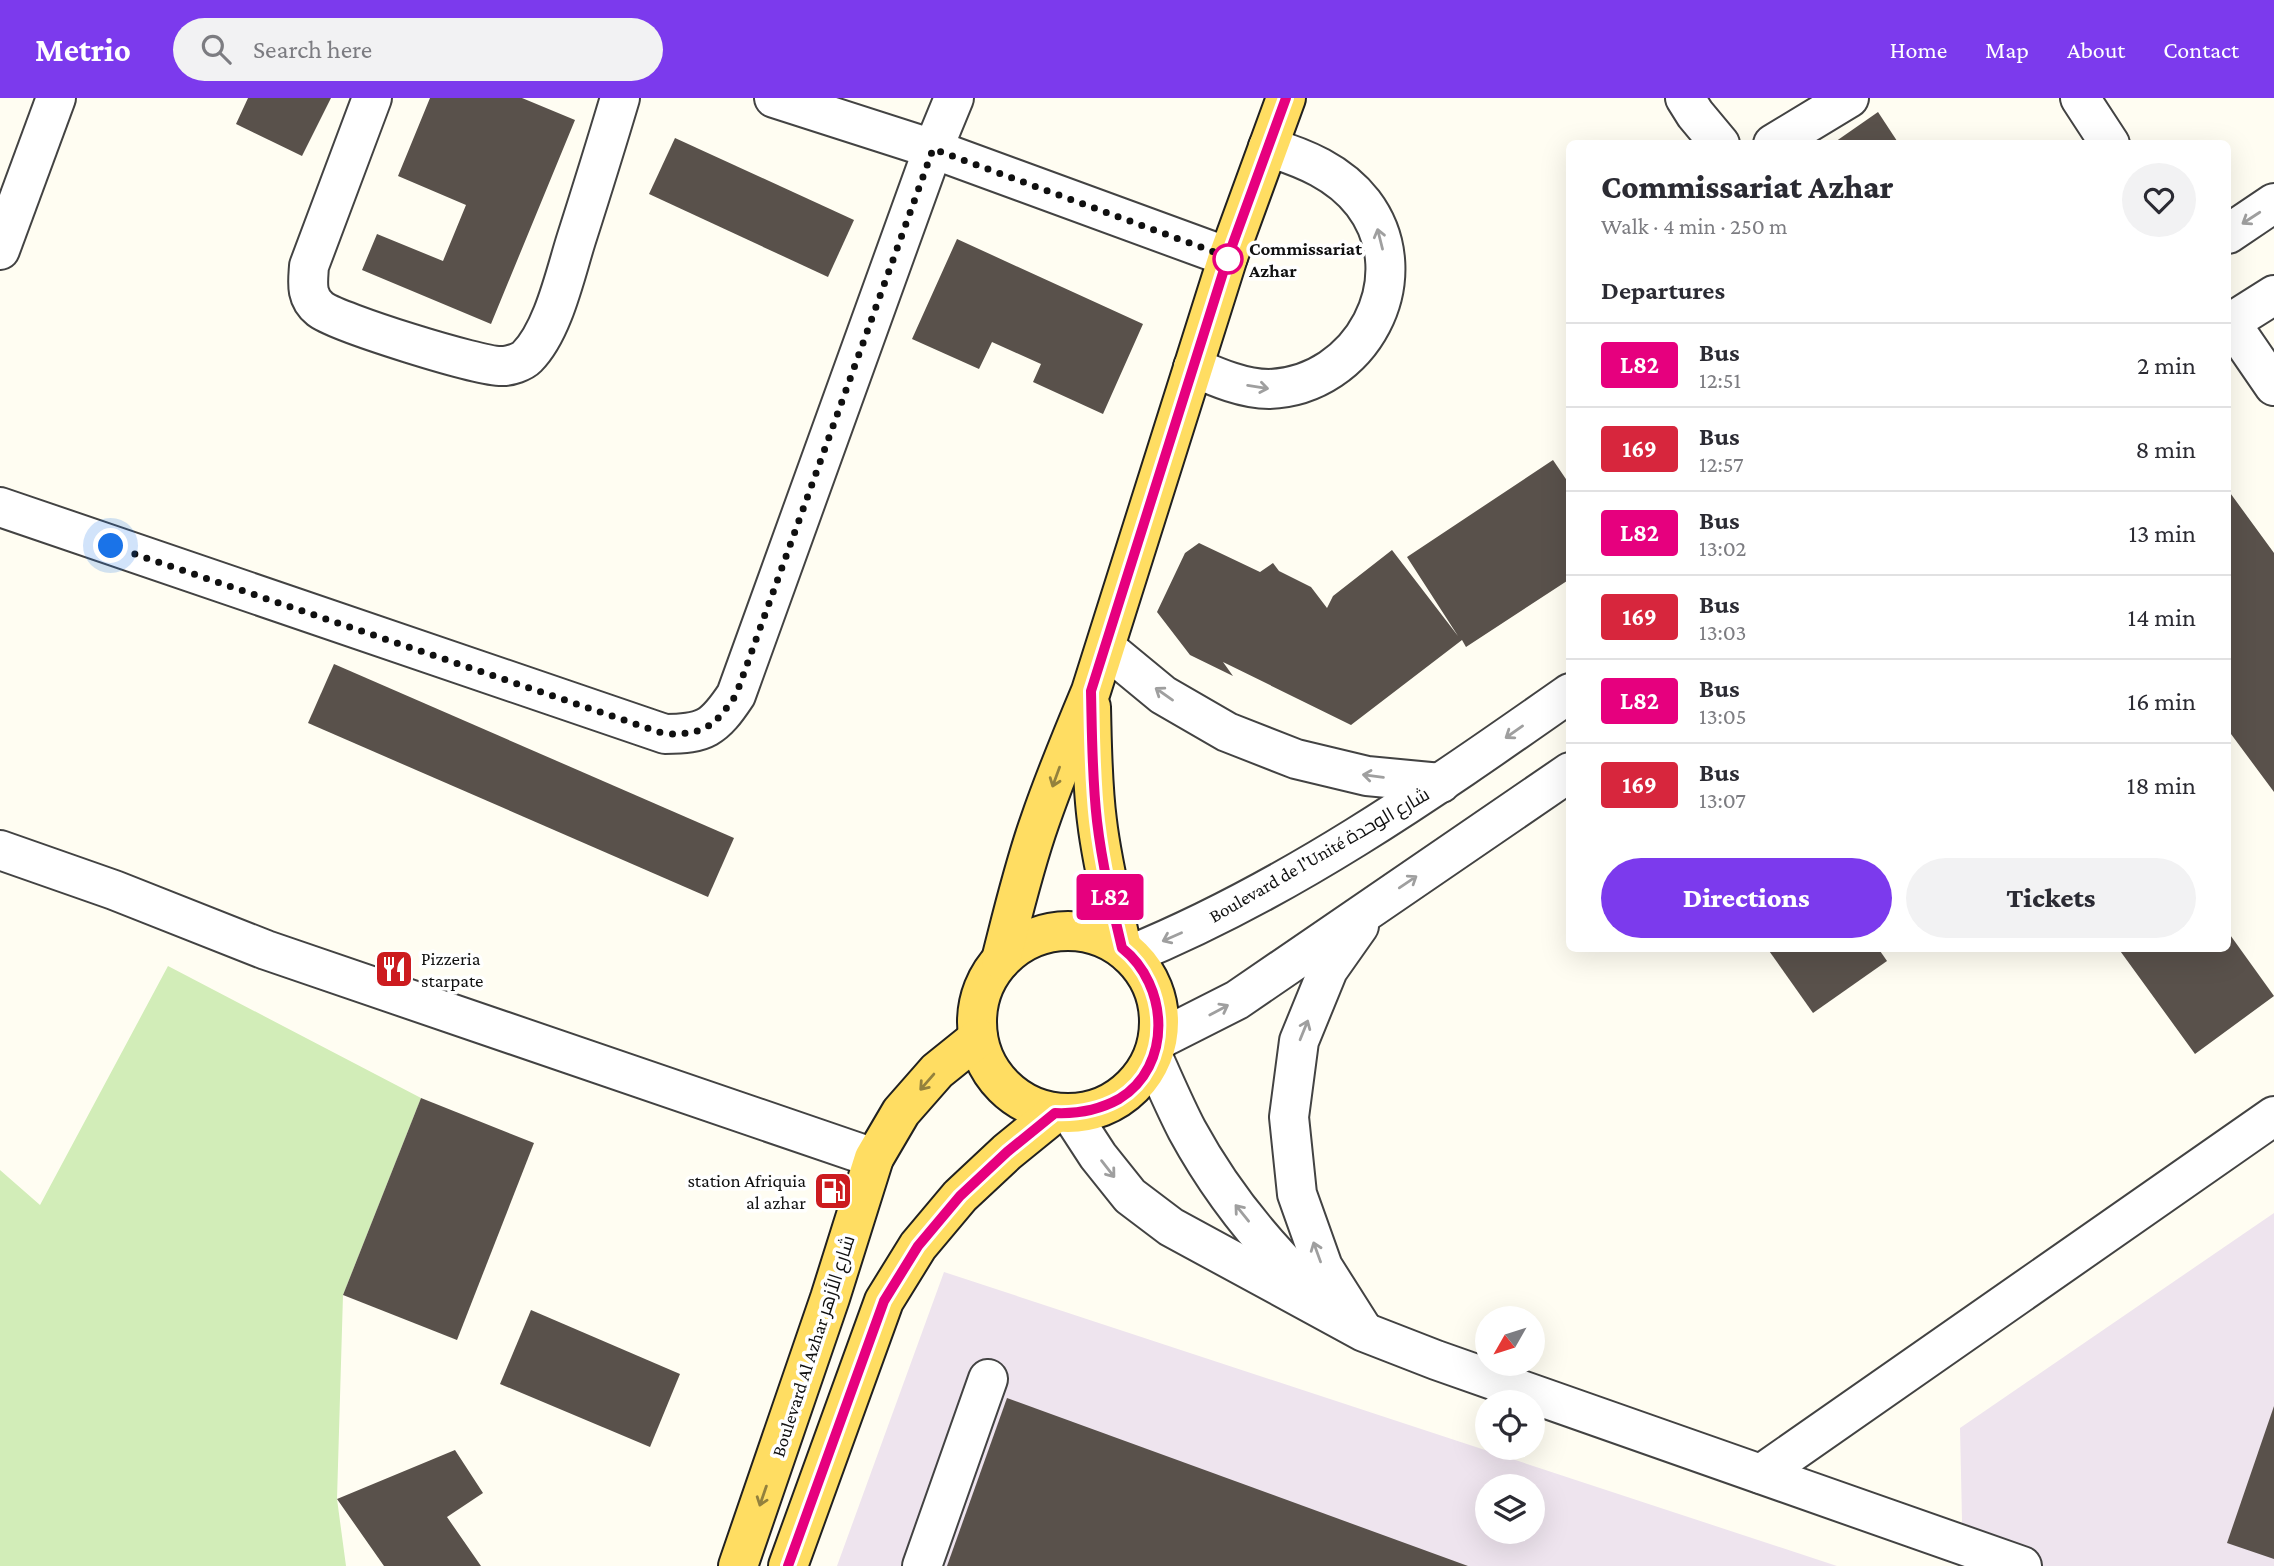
<!DOCTYPE html>
<html lang="en">
<head>
<meta charset="utf-8">
<style>
  :root { --surface:#fff; --page:#f2f2f3; --text:#2b2b33; --muted:#7c7c81; --line:#e1e1e2; --accent:#7c3aed }
  body { margin:0; font-family:"Crimson Pro",Cairo,serif; background:var(--page); color:var(--text); height:100vh; display:flex; flex-direction:column; font-size:26px; white-space:nowrap }
  * { box-sizing:border-box; margin:0 }
  p { font-size:23px; color:var(--muted) }
  .icon { flex:none; width:38px; height:38px; fill:none; stroke:currentColor; stroke-width:2; stroke-linecap:round; stroke-linejoin:round }
  .map { position:relative; flex:1; overflow:hidden }
  .details { position:absolute; left:1566px; top:42px; width:665px; height:812px; display:flex; flex-direction:column; background:var(--surface); border-radius:10px; box-shadow:0 7px 28px #0002 }
  .details>* { flex:none }
  .badge { padding:0 14px; border-radius:5px; font-size:24px; line-height:46px }
  .needle { width:46px; rotate:231deg }
  .tools { position:absolute; left:1475px; top:1208px; display:grid; gap:14px }
  .tools a { display:grid; place-items:center; width:70px; height:70px; border-radius:50%; background:var(--surface); box-shadow:0 7px 28px #0002; font-size:35px }
  .you { position:absolute; width:35px; height:35px; margin:-18px; border:5px solid #fff; border-radius:50%; background:#1a73e8; box-shadow:0 0 0 10px #1a73e833 }
  .map>.badge { position:absolute; translate:-50% -50%; box-shadow:0 0 0 4px #fff }
  h2 { padding:0 35px; font-size:26px; line-height:63px }
  .round { display:grid; place-items:center; flex:none; width:74px; height:74px; border-radius:37px; background:var(--page) }
  .summary { display:flex; align-items:center; justify-content:space-between; height:119px; padding:0 35px }
  h1 { font-size:33px; font-weight:800; line-height:52px }
  .cta { display:flex; gap:14px; margin-top:auto; padding:14px 35px }
  .cta a { flex:1; height:80px; border-radius:42px; background:var(--accent); color:#fff; font-size:28px; font-weight:800; line-height:80px; text-align:center }
  .cta a+a { background:var(--page); color:var(--text) }
  ul { padding:0; list-style:none }
  li { display:flex; align-items:center; gap:21px; height:84px; padding:0 35px; border-top:2px solid var(--line) }
  li div { flex:1 }
  li b { display:block; font-size:26px }
  li em { font-style:normal }
  li .badge { min-width:77px; font-weight:700; text-align:center }
  header { display:flex; align-items:center; gap:42px; box-sizing:border-box; height:98px; padding:0 35px; background:var(--accent); color:#fff }
  header strong { font-size:33px }
  nav { display:flex; gap:38px; margin-inline-start:auto; font-size:24px }
  .search { width:490px; height:63px; background:var(--page); display:flex; align-items:center; gap:18px; box-sizing:border-box; padding:0 24px; border-radius:38px; color:var(--muted); font-size:26px }
  .map>svg:first-child { display:block }
</style>
</head>
<body>
<header>
<strong>Metrio</strong>
<div class="search"><svg class="icon" aria-label="search" viewBox="0 0 24 24"><circle cx="10" cy="10" r="6"/><path d="M15 15l6 6"/></svg>Search here</div>
<nav><a>Home</a><a>Map</a><a>About</a><a>Contact</a></nav>
</header>
<div class="map">
<svg width="2274" height="1468" viewBox="0 0 2274 1468">
  <rect width="100%" height="100%" fill="#fffdf2"/>
  <g fill="#eee4ee" fill-rule="evenodd">
    <polygon points="2274,1115 2274,1468 1963,1468 1960,1330"/>
    <path d="M944,1174l893,294h-1000zM1488,1388h45v45h-45z"/>
  </g>
  <polygon fill="#d2edb8" points="168,868 421,1000 343,1197 337,1401 346,1468 0,1468 0,1072 40,1107"/>
  <g fill="#59514b">
    <polygon points="248,0 331,0 302,58 236,26"/>
    <polygon points="430,0 522,0 575,22 491,226 362,172 377,136 443,163 466,107 398,78"/>
    <polygon points="1878,14 1899,46 1832,46"/>
    <polygon points="675,40 854,122 828,179 649,96"/>
    <polygon points="957,141 1143,226 1103,316 1033,284 1041,266 992,244 979,271 912,241"/>
    <polygon points="1553,362 1570,387 1570,481 1466,549 1462,542 1351,627 1223,564 1233,578 1190,557 1157,514 1185,455 1199,445 1260,474 1273,465 1279,473 1311,489 1327,510 1333,498 1392,452 1458,538 1407,459"/>
    <polygon points="2228,392 2274,455 2274,694 2231,636 2228,638"/>
    <polygon points="334,566 734,740 708,799 308,625"/>
    <polygon points="2228,834 2274,898 2195,956 2118,850 2228,850"/>
    <polygon points="1767,850 1878,850 1887,863 1813,915"/>
    <polygon points="421,1000 534,1045 457,1242 343,1197"/>
    <polygon points="531,1212 680,1276 650,1349 500,1286"/>
    <polygon points="1007,1300 1468,1468 947,1468"/>
    <polygon points="2274,1308 2274,1461 2227,1445"/>
    <polygon points="455,1352 483,1395 447,1419 481,1468 384,1468 337,1401"/>
  </g>
  <g fill="none" stroke-linecap="round" stroke-linejoin="round">
    <defs>
      <g id="minor">
        <path d="M372,0l-63,168c-1,16 -4,31 11,43 16,13 162,59 183,57 7,0 19,-4 24,-9 26,-26 38,-82 49,-117 15,-47 30,-95 44,-142"/>
        <polyline points="774,0 933,51 1228,159"/>
        <polyline points="1685,0 1695,16 1720,46"/>
        <polyline points="2080,0 2110,46"/>
        <polyline points="1773,46 1849,0"/>
        <polyline points="2228,136 2274,105"/>
        <polyline points="0,152 56,0"/>
        <polyline points="2228,221 2274,288"/>
        <polyline points="2228,226 2274,197"/>
        <path d="M1193,269c23,10 50,22 76,22 92,-3 151,-111 94,-186 -24,-31 -59,-45 -95,-56"/>
        <path d="M0,409l665,227c40,0 49,-6 71,-39l197,-546 21,-51"/>
        <polyline points="1106,550 1163,597 1227,634 1296,661 1367,678 1441,685"/>
        <polyline points="0,752 114,792 266,852 874,1060"/>
        <polyline points="1359,828 1328,872 1299,943 1289,1019 1297,1096 1323,1169 1361,1229"/>
        <path d="M1130,857c159,-65 300,-164 440,-262"/>
        <polyline points="1158,942 1237,902 1570,674"/>
        <path d="M1153,959c11,24 22,50 34,73 32,59 74,112 122,158"/>
        <polyline points="1070,1015 1098,1058 1130,1098 1171,1129 1364,1234 1436,1262 2022,1468"/>
        <polyline points="1761,1376 2274,1018"/>
        <polyline points="922,1468 988,1281"/>
      </g>
      <g id="major">
        <path d="M1091,609c1,38 1,76 6,114 5,43 16,85 25,127"/>
        <circle cx="1068" cy="924" r="91"/>
        <path d="M1001,862c12,-47 23,-94 39,-139 15,-44 33,-87 51,-130l137,-434 58,-159"/>
        <polyline points="738,1468 830,1200 874,1060 901,1014 937,973 978,940"/>
        <polyline points="788,1468 884,1203 918,1148 960,1098 1007,1054 1055,1015"/>
      </g>
    </defs>
    <use href="#minor" stroke="#434343" stroke-width="42"/>
    <use href="#major" stroke="#212121" stroke-width="42"/>
    <use href="#minor" stroke="#fff" stroke-width="38"/>
    <use href="#major" stroke="#ffdd62" stroke-width="38"/>
  </g>
  <defs><path id="oneway-shaft" d="M-6 0H5M1.5-3L5.5 0L1.5 3" fill="none" stroke-width="1.6" stroke-linecap="round" stroke-linejoin="round" transform="scale(1.75)"/></defs>
  <g stroke="#9f9f9f">
    <use href="#oneway-shaft" transform="translate(2251 120) rotate(147)"/>
    <use href="#oneway-shaft" transform="translate(1380 141) rotate(-104)"/>
    <use href="#oneway-shaft" transform="translate(1258 289) rotate(9)"/>
    <use href="#oneway-shaft" transform="translate(1164 596) rotate(-145)"/>
    <use href="#oneway-shaft" transform="translate(1514 634) rotate(145)"/>
    <use href="#oneway-shaft" transform="translate(1373 678) rotate(-173)"/>
    <use href="#oneway-shaft" transform="translate(1408 784) rotate(-34)"/>
    <use href="#oneway-shaft" transform="translate(1172 839) rotate(156)"/>
    <use href="#oneway-shaft" transform="translate(1219 912) rotate(-28)"/>
    <use href="#oneway-shaft" transform="translate(1304 932) rotate(-68)"/>
    <use href="#oneway-shaft" transform="translate(1108 1071) rotate(52)"/>
    <use href="#oneway-shaft" transform="translate(1242 1115) rotate(-129)"/>
    <use href="#oneway-shaft" transform="translate(1317 1154) rotate(-110)"/>
  </g>
  <g stroke="#93813d">
    <use href="#oneway-shaft" transform="translate(1056 679) rotate(110)"/>
    <use href="#oneway-shaft" transform="translate(927 984) rotate(131)"/>
    <use href="#oneway-shaft" transform="translate(763 1398) rotate(109)"/>
  </g>
  <g fill="none" stroke-linecap="round" stroke-linejoin="round">
    <defs>
      <path id="line" d="M788,1468l96,-265 34,-55 42,-50 47,-44 48,-39c23,1 44,-3 64,-14 54,-33 50,-114 3,-151 -10,-42 -20,-84 -25,-127 -5,-43 -5,-86 -6,-130l137,-434 58,-159"/>
    </defs>
    <use href="#line" stroke="#fff" stroke-width="16"/>
    <use href="#line" stroke="#e6007e" stroke-width="10"/>
    <path stroke="#101010" stroke-width="7" stroke-dasharray="0 12.6" d="M111,448l554,188c40,0 48,-6 71,-39l197,-546 295,108v2"/>
  </g>
  <defs>
    <symbol id="restaurant-square" viewBox="-11 -11 22 22"><rect x="-9" y="-9" width="18" height="18" rx="4" fill="#cc1b1f" stroke="#fff"/><path d="M-5-6h1v4h1v-4h1v4h1v-4h1v5L-1.5 .5V6h-2V.5L-5-1ZM5-6V6H3V1.5H1.5Q1.5-4 5-6Z" fill="#fff"/></symbol>
    <symbol id="fuel-square" viewBox="-11 -11 22 22"><rect x="-9" y="-9" width="18" height="18" rx="4" fill="#cc1b1f" stroke="#fff"/><path d="M-5.5-6h7V0h2V4h1.3V-2.5L3-4.5l.8-.8L6-3V5H2.5V1h-1V6h-7ZM-4.2-4.7v3.2H.2V-4.7Z" fill="#fff"/></symbol>
  </defs>
  <g fill-rule="evenodd">
    <use href="#restaurant-square" x="372" y="849" width="44" height="44"/>
    <use href="#fuel-square" x="811" y="1071" width="44" height="44"/>
  </g>
  <circle fill="#fff" stroke="#e6007e" stroke-width="3.5" cx="1228" cy="161" r="14"/>
  <g text-anchor="middle" dominant-baseline="central" stroke-width="7" stroke-linejoin="round" paint-order="stroke">
    <g font-size="19" font-weight="bold" fill="#101010" stroke="#fff" text-anchor="start">
      <text x="1249" y="150">Commissariat<tspan x="1249" dy="22">Azhar</tspan></text>
    </g>
    <g font-size="19" fill="#101010" stroke="#fff">
      <text transform="translate(1319 757) rotate(-30)">Boulevard de l'Unité شارع الوحدة</text>
      <text transform="translate(813 1248) rotate(-72)">Boulevard Al Azhar شارع الأزهر</text>
    </g>
    <g font-size="19" fill="#101010" stroke="#fff" text-anchor="start">
      <text x="421" y="860">Pizzeria<tspan x="421" dy="22">starpate</tspan></text>
      <text x="806" y="1082" text-anchor="end">station Afriquia<tspan x="806" dy="22">al azhar</tspan></text>
    </g>
  </g>
</svg>
<div class="tools">
<a><svg class="needle" viewBox="-14 -14 28 28"><path d="M0-13l5 13h-10z" fill="#e53935"/><path d="M0 13l5-13h-10z" fill="#7c7c81"/></svg></a>
<a><svg class="icon" aria-label="locate" viewBox="0 0 24 24"><circle cx="12" cy="12" r="6"/><path d="M12 2v4M12 18v4M2 12h4M18 12h4"/></svg></a>
<a><svg class="icon" aria-label="layers" viewBox="0 0 24 24"><path d="M12 4l9 5-9 5-9-5zM3 14l9 5 9-5"/></svg></a>
</div>
<div class="you" style="left:111px;top:448px"></div>
<b class="badge" style="left:1110px;top:799px;background:#e6007e;color:#fff">L82</b>
<section class="details">
<div class="summary"><div><h1>Commissariat Azhar</h1><p>Walk · 4 min · 250 m</p></div><a class="round"><svg class="icon" aria-label="heart" viewBox="0 0 24 24"><path d="M12 20l-8-8c-3-5 5-10 8-4 3-6 11-1 8 4z"/></svg></a></div>
<h2>Departures</h2>
<ul>
<li><span class="badge" style="background:#e6007e;color:#fff">L82</span><div><b>Bus</b><p>12:51</p></div><em>2 min</em></li>
<li><span class="badge" style="background:#d7263d;color:#fff">169</span><div><b>Bus</b><p>12:57</p></div><em>8 min</em></li>
<li><span class="badge" style="background:#e6007e;color:#fff">L82</span><div><b>Bus</b><p>13:02</p></div><em>13 min</em></li>
<li><span class="badge" style="background:#d7263d;color:#fff">169</span><div><b>Bus</b><p>13:03</p></div><em>14 min</em></li>
<li><span class="badge" style="background:#e6007e;color:#fff">L82</span><div><b>Bus</b><p>13:05</p></div><em>16 min</em></li>
<li><span class="badge" style="background:#d7263d;color:#fff">169</span><div><b>Bus</b><p>13:07</p></div><em>18 min</em></li>
</ul>
<div class="cta"><a>Directions</a><a>Tickets</a></div>
</section>
</div>
</body>
</html>
